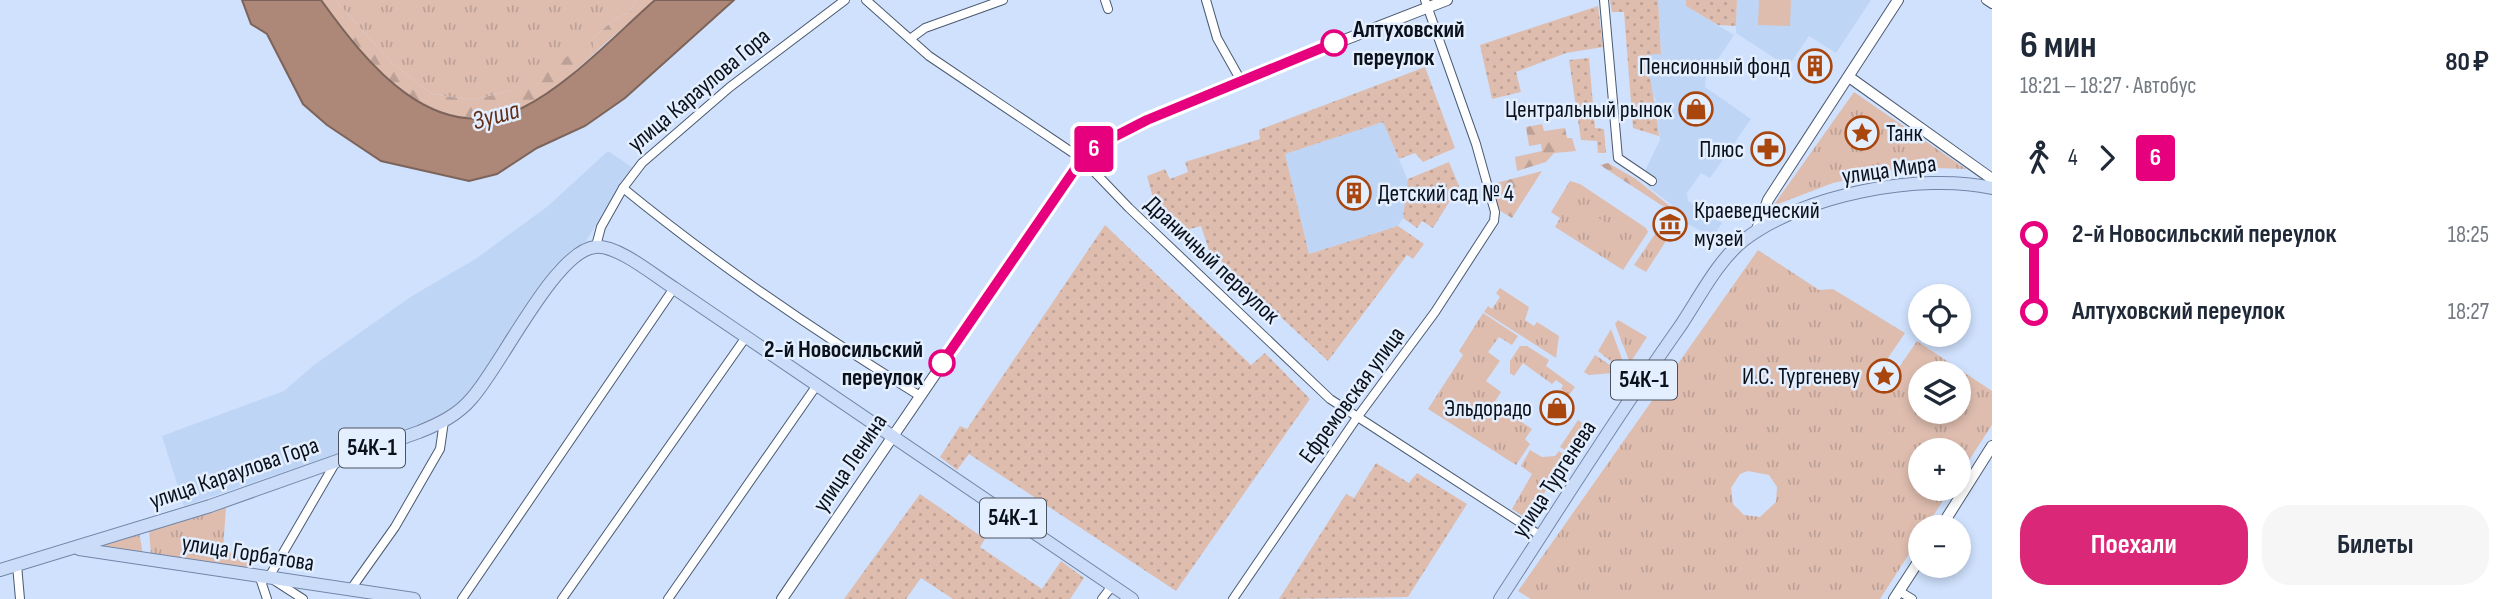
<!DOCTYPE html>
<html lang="ru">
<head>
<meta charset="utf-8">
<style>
  :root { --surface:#fff; --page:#f6f6f7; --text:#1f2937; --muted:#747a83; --accent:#db2777 }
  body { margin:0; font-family:"Sofia Sans Condensed",sans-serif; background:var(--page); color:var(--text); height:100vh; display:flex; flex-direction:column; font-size:26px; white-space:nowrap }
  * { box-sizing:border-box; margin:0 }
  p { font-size:23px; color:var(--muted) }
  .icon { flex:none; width:38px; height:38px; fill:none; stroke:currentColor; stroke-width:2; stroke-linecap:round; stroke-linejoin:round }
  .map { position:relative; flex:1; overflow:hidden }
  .details { display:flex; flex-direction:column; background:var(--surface); width:525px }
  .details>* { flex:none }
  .badge { padding:0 14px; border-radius:5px; font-size:24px; line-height:46px }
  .fabs { position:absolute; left:1908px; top:284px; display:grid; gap:14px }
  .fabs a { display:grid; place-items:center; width:63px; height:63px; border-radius:50%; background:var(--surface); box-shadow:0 4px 10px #0003; font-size:35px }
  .map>.badge { position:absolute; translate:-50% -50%; box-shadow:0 0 0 4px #fff }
  .legs { display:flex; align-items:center; gap:10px; height:77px; padding:0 28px; font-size:23px }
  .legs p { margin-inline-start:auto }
  .headline { display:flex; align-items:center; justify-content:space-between; height:119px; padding:0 28px }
  h1 { font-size:38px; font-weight:700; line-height:52px }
  .cta { display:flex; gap:14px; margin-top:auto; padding:14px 28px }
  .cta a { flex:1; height:80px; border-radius:28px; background:var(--accent); color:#fff; font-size:28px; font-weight:700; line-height:80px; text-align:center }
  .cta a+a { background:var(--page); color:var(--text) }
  ul { padding:0 28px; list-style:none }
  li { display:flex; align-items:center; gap:24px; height:77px; font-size:26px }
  li i { display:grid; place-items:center; width:10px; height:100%; margin:0 9px; background:currentColor }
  li i::after { content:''; width:18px; height:18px; margin:-9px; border:5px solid; border-radius:50%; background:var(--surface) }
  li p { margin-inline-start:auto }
  li:first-child i { background:linear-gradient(#0000 50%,currentColor 0) }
  li:last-child i { background:linear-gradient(currentColor 50%,#0000 0) }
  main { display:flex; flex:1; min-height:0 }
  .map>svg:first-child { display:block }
</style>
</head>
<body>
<main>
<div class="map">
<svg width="1992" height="599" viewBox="0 0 1992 599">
  <defs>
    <pattern id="grass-tufts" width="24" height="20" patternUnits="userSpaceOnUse" patternTransform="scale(1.75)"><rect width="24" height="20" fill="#debdaf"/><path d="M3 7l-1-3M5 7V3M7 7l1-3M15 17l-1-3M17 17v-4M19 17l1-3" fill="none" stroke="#bda196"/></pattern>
    <pattern id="forest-firs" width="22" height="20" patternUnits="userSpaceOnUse" patternTransform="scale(1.75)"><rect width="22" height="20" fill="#debdaf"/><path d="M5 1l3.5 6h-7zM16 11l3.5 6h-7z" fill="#bda196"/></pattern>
    <pattern id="garden-dots" width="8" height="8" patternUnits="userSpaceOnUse" patternTransform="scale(1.75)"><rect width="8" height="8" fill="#debdaf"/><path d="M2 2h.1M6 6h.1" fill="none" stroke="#bda196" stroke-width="1.8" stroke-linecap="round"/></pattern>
  </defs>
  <rect width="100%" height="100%" fill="#cfe1fd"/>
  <g fill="#bfd5f6">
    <polygon points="1658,0 1686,0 1686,6 1734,35 1706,77 1705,87 1751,119 1710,178 1701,173 1687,193 1688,201 1722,223 1713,237 1680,220 1680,211 1647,186 1651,176 1645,171 1660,140 1655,98 1651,94 1647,54 1661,53"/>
    <polygon points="1737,0 1871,0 1836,53 1809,36 1788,67 1736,33"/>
    <polygon points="1383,122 1409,183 1403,218 1398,226 1309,254 1285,154"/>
    <polygon points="608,151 633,168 586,241 570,251 553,267 474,385 453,409 436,420 184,506 162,436 284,391 314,365 412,296 477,258 548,206"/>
  </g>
  <g fill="url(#grass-tufts)" fill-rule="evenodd">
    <polygon points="335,0 636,0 629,13 616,18 593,38 593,48 600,48 593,55 589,47 513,90 473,100 432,94 392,63"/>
    <polygon points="1854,92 1966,169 1905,167 1833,183 1773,206"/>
    <polygon points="1570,181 1580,184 1646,228 1648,232 1623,270 1555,227 1560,218 1551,212"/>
    <polygon points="1655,234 1666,241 1646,272 1634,265"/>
    <path d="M1758,250l61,40 14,-1 72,44 -30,44 12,8 30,-44 75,50v34l-34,52v-27h-38v38h31l-25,39h-6v10l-40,62h-349l-13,-8zM1920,373h38v38h-38zM1748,471l21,4 8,12 -1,15 -16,15 -16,-2 -11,-11 -2,-16 9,-14z"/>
    <polygon points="1500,288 1529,307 1525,320 1534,326 1537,322 1559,336 1556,358 1484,312 1488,306 1492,309 1500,297 1496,293"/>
    <polygon points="1483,313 1518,336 1512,345 1499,337 1488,352 1500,361 1486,381 1501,392 1494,403 1532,429 1525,439 1530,444 1516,465 1428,409 1463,355 1459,351"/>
    <polygon points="1618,320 1647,337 1630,363 1615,324"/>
    <polygon points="1611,329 1622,359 1617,366 1598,351"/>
    <polygon points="1520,346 1527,346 1549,360 1546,366 1575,387 1569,395 1561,389 1563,385 1556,380 1552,384 1523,363 1514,376 1510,373 1510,361"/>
    <polygon points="1595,355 1616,369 1613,373 1589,375 1584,372"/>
    <polygon points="1578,420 1588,427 1570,453 1560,447"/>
    <polygon points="1530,450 1542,457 1555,456 1559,451 1568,457 1527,519 1512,509 1532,474 1521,466"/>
    <polygon points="226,507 223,550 253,560 252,569 151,555 149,530"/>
    <polygon points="139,531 143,555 91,547"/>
  </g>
  <g fill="url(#forest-firs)">
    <path d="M321,0h14l57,63 40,31 41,6 40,-10 68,-42 8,-1 4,8c-25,22 -56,50 -88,60 -80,24 -143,-58 -184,-115z"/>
    <polygon points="636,0 655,0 600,48 593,48 593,38 616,18 629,13"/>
    <polygon points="1542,124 1544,131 1565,128 1567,138 1572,138 1576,151 1554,153 1546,162 1517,171 1515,157 1542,151 1541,144 1529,146 1526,127"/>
    <polygon points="1608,163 1636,179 1677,212 1661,205 1600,165"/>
    <polygon points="1542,171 1512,218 1499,210 1492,184"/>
  </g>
  <g fill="url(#garden-dots)">
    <path d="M1610,0h48l3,54 -14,1c3,29 9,51 12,81l-26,-8 -9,-116h-12z"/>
    <polygon points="1686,0 1737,0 1736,26 1718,25 1686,6"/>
    <polygon points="1598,6 1603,47 1566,53 1516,72 1521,92 1492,99 1480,45"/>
    <polygon points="1589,58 1595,128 1604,129 1606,153 1598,153 1597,141 1581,140 1569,60"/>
    <polygon points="1425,67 1455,148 1423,162 1415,153 1399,159 1383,122 1285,154 1309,254 1398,226 1424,244 1413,259 1407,255 1328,361 1209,250 1201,226 1183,231 1153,198 1147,176 1165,169 1170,179 1188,172 1185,162 1260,139 1259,130"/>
    <polygon points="1449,162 1459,186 1433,228 1422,221 1417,228 1403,218 1408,179"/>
    <polygon points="1105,225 1251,365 1265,353 1310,399 1176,591 969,454 957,470 940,457 960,426 967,429"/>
    <polygon points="1376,463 1409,483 1417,473 1467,504 1408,597 1279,599 1346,494 1354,498"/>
    <polygon points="920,494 985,539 980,547 1042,589 1061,561 1084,578 1070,599 953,599 921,578 906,599 844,599"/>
  </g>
  <g fill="#debdaf">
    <polygon points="1759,0 1791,0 1790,26 1758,25"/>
    <polygon points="1586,210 1615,228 1605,245 1575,227"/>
  </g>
  <path fill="#ad8777" stroke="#7c645b" stroke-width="2" d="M242,0h79c46,64 113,149 201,108 47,-23 93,-73 133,-108h79l-109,98 -40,28 -48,22 -40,26 -28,7 -88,-20 -54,-36 -24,-21 -36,-70 -16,-10z"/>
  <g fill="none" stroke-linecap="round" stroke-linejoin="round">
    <defs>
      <g id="street">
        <polyline points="866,0 929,56 1082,159 1129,208 1330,399 1541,536"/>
        <polyline points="1105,0 1108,9"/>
        <polyline points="1206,0 1217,38 1240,79"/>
        <polyline points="1604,0 1618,158 1652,181"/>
        <polyline points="1986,0 1992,4"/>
        <polyline points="910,39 925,28 1003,0"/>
        <path d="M623,188c94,77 193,144 297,208"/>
        <polyline points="596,246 601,227 623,188 642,163 730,87 845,0"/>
        <polyline points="17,565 20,599"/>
        <polyline points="259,575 267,599"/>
        <polyline points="351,589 395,527 440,449 444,421"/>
        <polyline points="1899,591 1912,599"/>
        <polyline points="303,599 269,577 337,460"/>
        <polyline points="462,599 674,288"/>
        <polyline points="562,599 746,337"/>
        <polyline points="668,599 817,385"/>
        <polyline points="1102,599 1112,586"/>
        <polyline points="1233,599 1356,419 1435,312 1494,221 1495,212 1476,144 1425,0"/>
      </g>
      <g id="secondary">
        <polyline points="1849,77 1992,179"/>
        <polyline points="1756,232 1768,200 1898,0"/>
        <polyline points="1941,527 1992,446"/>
        <polyline points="782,599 1082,159 1122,132 1203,95 1447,0"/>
        <polyline points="1894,599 1920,559"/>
      </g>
      <g id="primary">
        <polyline points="79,549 414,599"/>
        <path d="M0,570l210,-64 209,-74c20,-8 39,-17 53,-34 29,-32 83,-147 123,-151 22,-3 61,30 79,41l458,311"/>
        <path d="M1500,599c60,-92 118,-185 181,-274 18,-27 37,-65 63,-85 58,-45 177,-68 248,-52"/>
      </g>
    </defs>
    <use href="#street" stroke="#4b5a71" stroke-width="10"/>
    <use href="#secondary" stroke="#4b5a71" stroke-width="12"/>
    <use href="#primary" stroke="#7186a7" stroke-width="14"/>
    <use href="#street" stroke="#fff" stroke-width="8"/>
    <use href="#secondary" stroke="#fff" stroke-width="10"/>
    <use href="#primary" stroke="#cbdcf8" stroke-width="12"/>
  </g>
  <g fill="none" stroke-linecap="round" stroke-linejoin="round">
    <defs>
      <polyline id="line-1" points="942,363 1082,159 1102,143 1147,120 1334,43"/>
    </defs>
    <use href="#line-1" stroke="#fff" stroke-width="16"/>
    <use href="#line-1" stroke="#e6007e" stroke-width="10"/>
  </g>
  <defs>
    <symbol id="building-ring" viewBox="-11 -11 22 22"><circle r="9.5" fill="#e3eeff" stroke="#a9460e" stroke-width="1.5"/><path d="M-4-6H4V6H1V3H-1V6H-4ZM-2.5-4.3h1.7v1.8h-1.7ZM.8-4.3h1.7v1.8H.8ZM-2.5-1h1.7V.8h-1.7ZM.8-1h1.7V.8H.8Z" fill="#a9460e"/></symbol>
    <symbol id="shop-ring" viewBox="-11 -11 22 22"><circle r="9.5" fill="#e3eeff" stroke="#a9460e" stroke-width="1.5"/><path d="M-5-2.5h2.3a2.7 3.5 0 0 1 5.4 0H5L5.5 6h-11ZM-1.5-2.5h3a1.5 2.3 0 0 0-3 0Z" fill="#a9460e"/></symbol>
    <symbol id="sight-ring" viewBox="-11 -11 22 22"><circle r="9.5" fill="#e3eeff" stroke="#a9460e" stroke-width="1.5"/><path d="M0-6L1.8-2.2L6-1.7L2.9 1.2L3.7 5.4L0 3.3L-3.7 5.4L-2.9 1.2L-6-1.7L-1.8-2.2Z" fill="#a9460e"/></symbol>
    <symbol id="pharmacy-ring" viewBox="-11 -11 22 22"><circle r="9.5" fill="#e3eeff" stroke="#a9460e" stroke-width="1.5"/><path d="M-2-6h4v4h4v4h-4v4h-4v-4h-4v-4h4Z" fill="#a9460e"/></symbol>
    <symbol id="museum-ring" viewBox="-11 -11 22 22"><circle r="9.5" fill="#e3eeff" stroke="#a9460e" stroke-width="1.5"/><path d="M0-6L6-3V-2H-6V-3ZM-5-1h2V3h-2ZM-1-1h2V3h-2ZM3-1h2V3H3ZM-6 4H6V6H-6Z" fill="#a9460e"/></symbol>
  </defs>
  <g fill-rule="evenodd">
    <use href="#building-ring" x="1796" y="47" width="38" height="38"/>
    <use href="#shop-ring" x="1677" y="90" width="38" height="38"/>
    <use href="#sight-ring" x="1843" y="114" width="38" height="38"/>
    <use href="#pharmacy-ring" x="1749" y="130" width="38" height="38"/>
    <use href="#building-ring" x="1335" y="174" width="38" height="38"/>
    <use href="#museum-ring" x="1651" y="205" width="38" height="38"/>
    <use href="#sight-ring" x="1865" y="357" width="38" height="38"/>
    <use href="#shop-ring" x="1538" y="389" width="38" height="38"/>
  </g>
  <g fill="#fff" stroke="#e6007e" stroke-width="3.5">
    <circle cx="1334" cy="43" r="12"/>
    <circle cx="942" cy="363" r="12"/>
  </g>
  <g text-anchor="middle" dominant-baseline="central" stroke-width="5" stroke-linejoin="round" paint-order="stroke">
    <g fill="#e3eeff" stroke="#4c535f" stroke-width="2">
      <rect x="1611" y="360.5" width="66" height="39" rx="5"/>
      <rect x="339" y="428.5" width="66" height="39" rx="5"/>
      <rect x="980" y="498.5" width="66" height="39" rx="5"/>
    </g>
    <g font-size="23" font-weight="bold" fill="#0b111a">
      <text x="1644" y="380">54К-1</text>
      <text x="372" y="448">54К-1</text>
      <text x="1013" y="518">54К-1</text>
    </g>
    <g font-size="24" font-weight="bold" fill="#0b111a" stroke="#e3eeff" text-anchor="start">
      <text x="1353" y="29">Алтуховский<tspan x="1353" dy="28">переулок</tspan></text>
      <text x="923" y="349" text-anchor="end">2-й Новосильский<tspan x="923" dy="28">переулок</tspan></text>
    </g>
    <g font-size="24" fill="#0b111a" stroke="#e3eeff" text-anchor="end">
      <text x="1790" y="66">Пенсионный фонд</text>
      <text x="1672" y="109">Центральный рынок</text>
      <text x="1886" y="133" text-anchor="start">Танк</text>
      <text x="1744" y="149">Плюс</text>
      <text x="1378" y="193" text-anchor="start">Детский сад № 4</text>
      <text x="1694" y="210" text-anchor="start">Краеведческий<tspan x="1694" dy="28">музей</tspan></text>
      <text x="1860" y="376">И.С. Тургеневу</text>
      <text x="1532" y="408">Эльдорадо</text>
    </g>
    <g font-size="24" fill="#0b111a" stroke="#e3eeff">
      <text transform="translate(699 90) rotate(-40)">улица Караулова Гора</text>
      <text transform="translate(1889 170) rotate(-8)">улица Мира</text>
      <text transform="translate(1212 260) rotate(43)">Драничный переулок</text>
      <text transform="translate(1352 395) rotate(-54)">Ефремовская улица</text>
      <text transform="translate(850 463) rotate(-56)">улица Ленина</text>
      <text transform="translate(234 473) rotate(-19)">улица Караулова Гора</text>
      <text transform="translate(1554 479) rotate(-57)">улица Тургенева</text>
      <text transform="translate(248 553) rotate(9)">улица Горбатова</text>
    </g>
    <g font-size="26" font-style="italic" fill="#622e17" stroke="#e3eeff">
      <text transform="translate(496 116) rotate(-15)">Зуша</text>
    </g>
  </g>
</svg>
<div class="fabs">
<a><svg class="icon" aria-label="locate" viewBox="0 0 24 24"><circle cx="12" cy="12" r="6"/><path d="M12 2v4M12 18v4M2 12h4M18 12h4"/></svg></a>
<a><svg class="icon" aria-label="layers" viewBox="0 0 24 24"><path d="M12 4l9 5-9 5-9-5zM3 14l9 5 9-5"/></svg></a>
<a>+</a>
<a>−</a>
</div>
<b class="badge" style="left:1094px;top:149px;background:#e6007e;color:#fff">6</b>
</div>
<section class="details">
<div class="headline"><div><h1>6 мин</h1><p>18:21 – 18:27 · Автобус</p></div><b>80 ₽</b></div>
<div class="legs"><svg class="icon" aria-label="walk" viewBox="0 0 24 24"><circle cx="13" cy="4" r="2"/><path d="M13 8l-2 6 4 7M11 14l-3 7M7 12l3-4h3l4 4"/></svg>4<svg class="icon" aria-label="forward" viewBox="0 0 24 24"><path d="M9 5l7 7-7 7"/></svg><b class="badge" style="background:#e6007e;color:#fff">6</b></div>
<ul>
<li><i style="color:#e6007e"></i><b>2-й Новосильский переулок</b><p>18:25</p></li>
<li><i style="color:#e6007e"></i><b>Алтуховский переулок</b><p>18:27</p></li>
</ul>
<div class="cta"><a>Поехали</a><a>Билеты</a></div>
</section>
</main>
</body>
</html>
